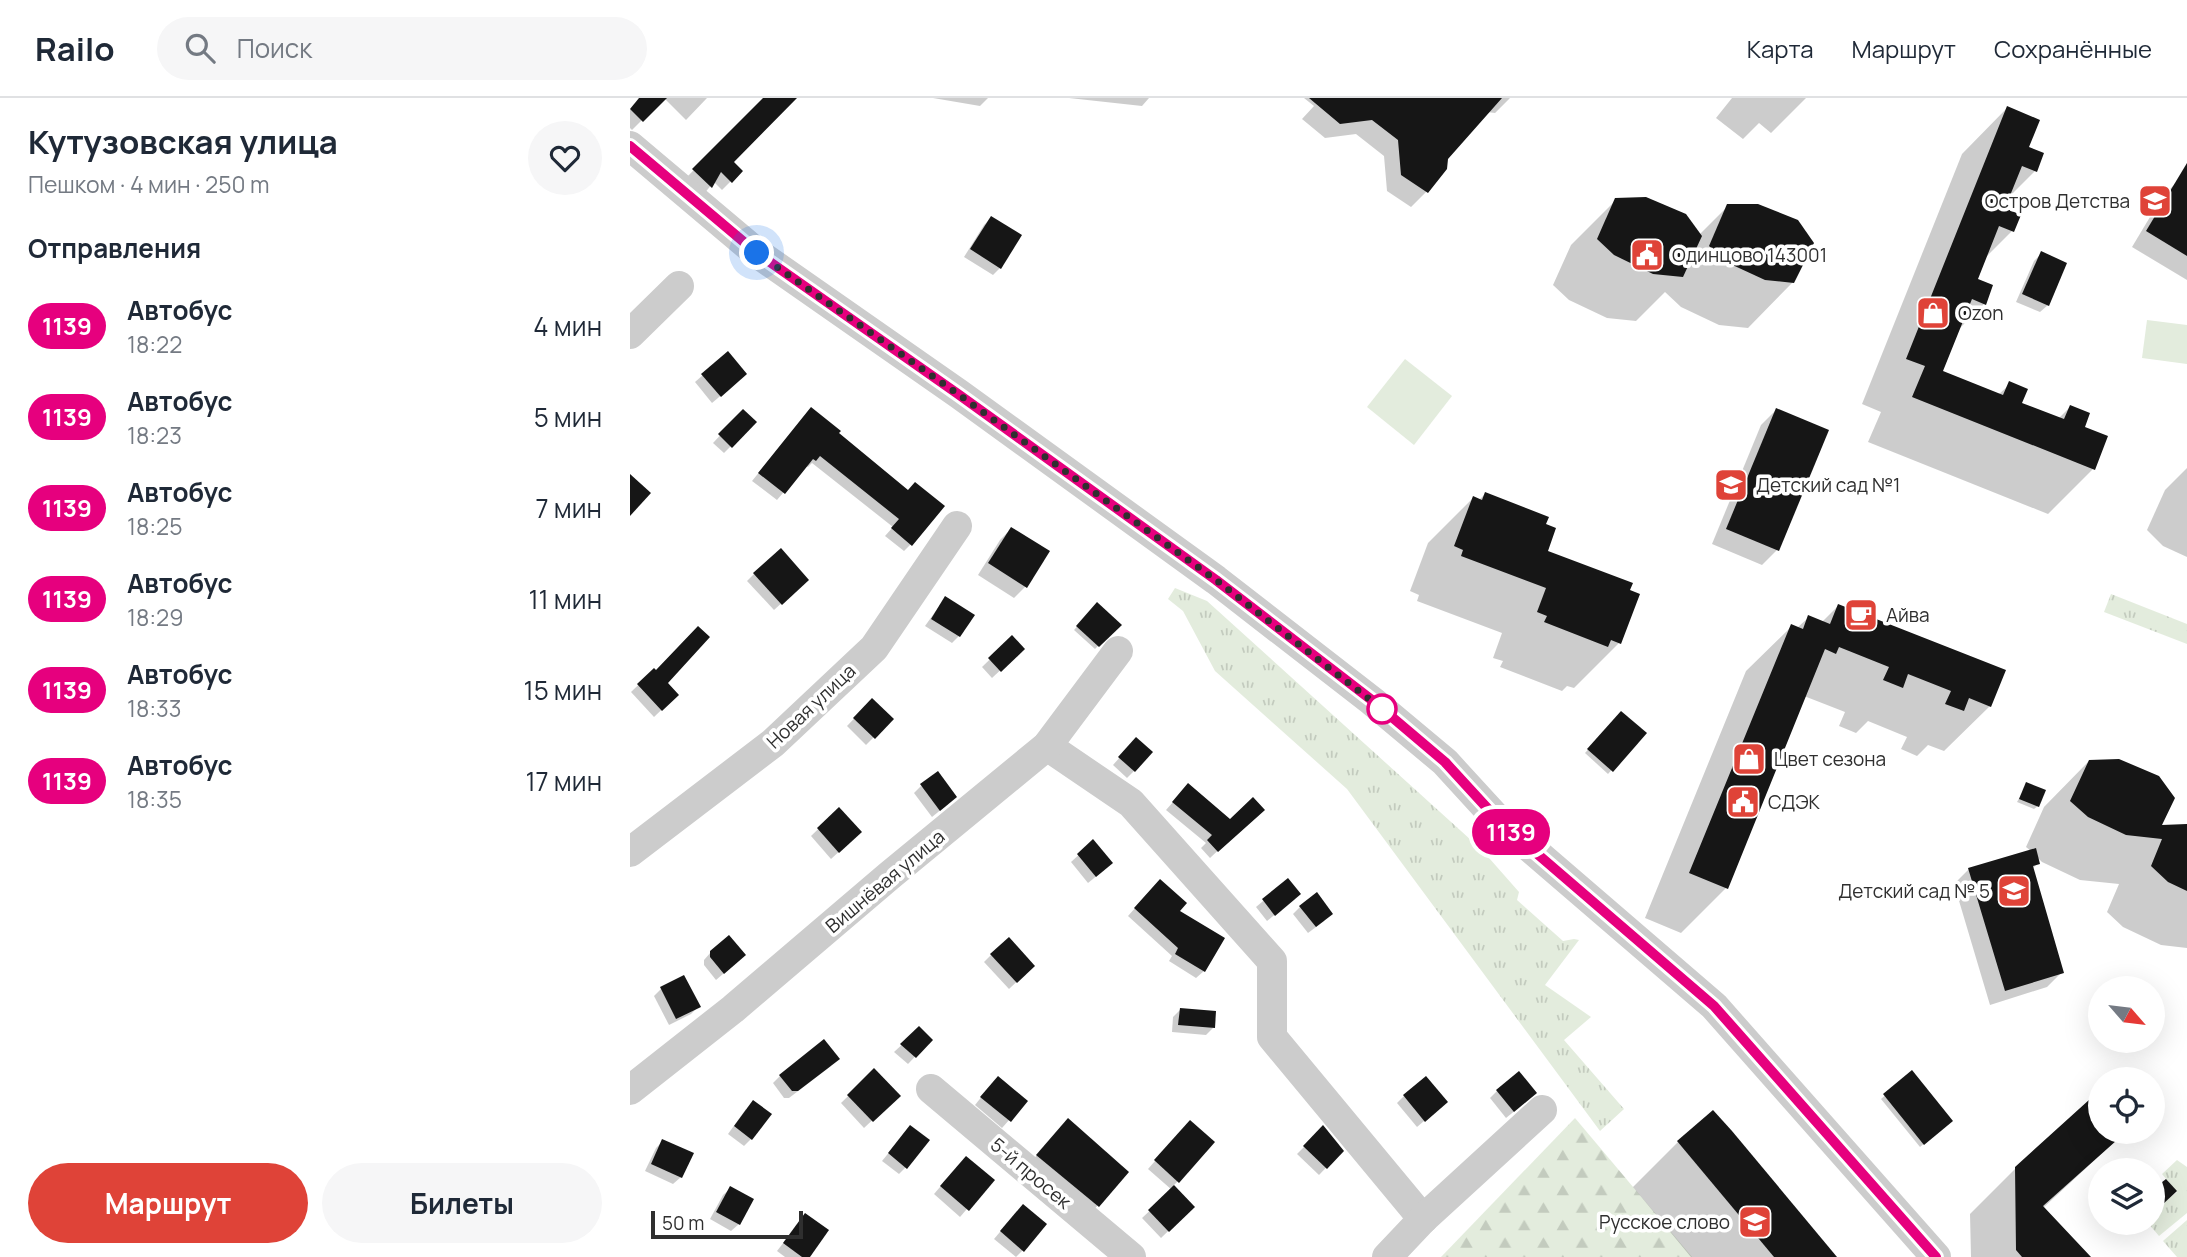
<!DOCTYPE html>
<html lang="ru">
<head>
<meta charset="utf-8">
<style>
  :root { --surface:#fff; --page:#f6f6f7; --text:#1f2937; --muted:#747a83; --line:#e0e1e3; --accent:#df4338 }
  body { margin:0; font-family:Manrope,sans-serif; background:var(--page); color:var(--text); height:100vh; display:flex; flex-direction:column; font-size:26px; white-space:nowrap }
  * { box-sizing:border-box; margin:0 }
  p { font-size:23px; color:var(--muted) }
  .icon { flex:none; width:38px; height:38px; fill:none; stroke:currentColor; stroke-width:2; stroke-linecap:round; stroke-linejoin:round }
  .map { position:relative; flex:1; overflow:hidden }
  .side { display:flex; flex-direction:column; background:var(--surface); width:630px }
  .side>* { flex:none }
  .badge { padding:0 14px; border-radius:23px; font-size:24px; line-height:46px }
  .needle { width:46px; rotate:118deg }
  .fabs { position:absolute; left:1458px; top:878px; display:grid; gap:14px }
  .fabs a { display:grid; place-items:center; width:77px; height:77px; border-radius:50%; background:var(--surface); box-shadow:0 7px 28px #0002; font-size:35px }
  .scale { position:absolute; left:21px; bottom:18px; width:152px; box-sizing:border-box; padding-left:7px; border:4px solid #2f2f2f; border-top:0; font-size:19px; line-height:24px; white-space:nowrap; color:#2f2f2f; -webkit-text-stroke:5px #fff; paint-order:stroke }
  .you { position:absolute; width:35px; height:35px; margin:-18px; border:5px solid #fff; border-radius:50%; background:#1a73e8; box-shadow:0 0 0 10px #1a73e833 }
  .map>.badge { position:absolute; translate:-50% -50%; box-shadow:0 0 0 4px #fff }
  h2 { padding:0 28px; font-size:26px; line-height:63px }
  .round { display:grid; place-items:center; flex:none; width:74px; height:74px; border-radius:37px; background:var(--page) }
  .headline { display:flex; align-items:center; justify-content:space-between; height:119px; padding:0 28px }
  h1 { font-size:33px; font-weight:700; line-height:52px }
  .button { display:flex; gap:14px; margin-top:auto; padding:14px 28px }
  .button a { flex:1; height:80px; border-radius:42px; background:var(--accent); color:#fff; font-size:28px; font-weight:700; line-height:80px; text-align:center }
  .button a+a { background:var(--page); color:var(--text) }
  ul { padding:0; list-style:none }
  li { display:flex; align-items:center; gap:21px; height:91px; padding:0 28px }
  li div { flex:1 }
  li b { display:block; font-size:26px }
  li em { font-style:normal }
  li .badge { min-width:77px; font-weight:700; text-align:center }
  header { display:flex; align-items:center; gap:42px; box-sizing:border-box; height:98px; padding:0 35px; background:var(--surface); border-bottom:2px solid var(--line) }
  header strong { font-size:33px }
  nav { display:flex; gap:38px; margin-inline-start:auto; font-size:24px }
  .search { width:490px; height:63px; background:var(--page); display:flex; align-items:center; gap:18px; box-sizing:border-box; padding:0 24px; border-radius:38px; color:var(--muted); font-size:26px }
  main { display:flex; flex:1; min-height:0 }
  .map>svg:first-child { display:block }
</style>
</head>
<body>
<header>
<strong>Railo</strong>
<div class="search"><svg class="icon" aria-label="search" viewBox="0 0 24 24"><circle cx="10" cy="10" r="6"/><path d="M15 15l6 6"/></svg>Поиск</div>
<nav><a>Карта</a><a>Маршрут</a><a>Сохранённые</a></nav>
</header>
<main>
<section class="side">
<div class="headline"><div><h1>Кутузовская улица</h1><p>Пешком · 4 мин · 250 m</p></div><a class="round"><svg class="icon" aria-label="heart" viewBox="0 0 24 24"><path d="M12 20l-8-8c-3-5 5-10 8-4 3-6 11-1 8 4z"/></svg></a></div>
<h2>Отправления</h2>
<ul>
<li><span class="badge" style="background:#e6007e;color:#fff">1139</span><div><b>Автобус</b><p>18:22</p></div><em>4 мин</em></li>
<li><span class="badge" style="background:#e6007e;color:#fff">1139</span><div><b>Автобус</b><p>18:23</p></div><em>5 мин</em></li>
<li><span class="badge" style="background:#e6007e;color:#fff">1139</span><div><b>Автобус</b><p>18:25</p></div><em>7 мин</em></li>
<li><span class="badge" style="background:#e6007e;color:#fff">1139</span><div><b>Автобус</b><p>18:29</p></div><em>11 мин</em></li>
<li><span class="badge" style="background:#e6007e;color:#fff">1139</span><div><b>Автобус</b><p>18:33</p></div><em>15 мин</em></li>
<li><span class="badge" style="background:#e6007e;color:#fff">1139</span><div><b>Автобус</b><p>18:35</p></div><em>17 мин</em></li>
</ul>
<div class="button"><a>Маршрут</a><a>Билеты</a></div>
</section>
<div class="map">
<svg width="1557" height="1159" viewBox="0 0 1557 1159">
  <defs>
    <pattern id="grass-tufts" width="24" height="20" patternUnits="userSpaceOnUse" patternTransform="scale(1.75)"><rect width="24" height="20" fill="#e3ecdd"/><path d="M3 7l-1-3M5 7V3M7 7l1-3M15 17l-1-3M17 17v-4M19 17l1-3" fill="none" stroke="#c3cbbe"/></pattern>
    <pattern id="forest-firs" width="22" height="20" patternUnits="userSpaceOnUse" patternTransform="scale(1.75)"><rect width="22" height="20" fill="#e3ecdd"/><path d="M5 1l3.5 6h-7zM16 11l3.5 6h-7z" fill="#c3cbbe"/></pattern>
  </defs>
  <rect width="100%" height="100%" fill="#fff"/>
  <g fill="url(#grass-tufts)">
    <polygon points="545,490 577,503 852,752 889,794 887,802 933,843 944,841 949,842 915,887 961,919 934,942 994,1011 970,1033 717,691 585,573 553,513 538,501"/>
    <polygon points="1481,496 1557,526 1557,546 1474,514"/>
    <polygon points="1547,1062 1557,1069 1557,1115 1529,1138 1518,1125 1522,1125 1523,1098 1531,1107 1547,1094 1532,1076"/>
    <polygon points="1557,1122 1557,1159 1547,1159 1533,1143"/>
  </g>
  <polygon fill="url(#forest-firs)" points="945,1020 1062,1159 811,1159"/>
  <g fill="#e3ecdd">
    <polygon points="1517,222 1557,227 1557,266 1512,260"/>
    <polygon points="775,261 822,298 784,347 737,309"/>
  </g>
  <g fill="#0003">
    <polygon points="12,0 77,0 56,22 34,0 2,32 0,30 0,12"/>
    <polygon points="135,0 165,0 102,64 111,73 92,92 84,84 72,98 55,81"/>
    <polygon points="303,0 358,0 350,8"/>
    <polygon points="439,0 519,0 512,8"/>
    <polygon points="674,0 880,0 865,15 857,14 817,60 796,94 781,109 757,93 754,58 726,36 695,40 672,21 684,8"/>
    <polygon points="1102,0 1176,0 1141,35 1129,25 1113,41 1086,20"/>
    <polygon points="1377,10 1405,73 1377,101 1373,111 1382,133 1353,162 1345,182 1354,206 1327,233 1311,274 1368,297 1380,286 1390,306 1428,321 1440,309 1453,330 1463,371 1418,416 1238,344 1251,314 1232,306 1332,56"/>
    <polygon points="1547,84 1557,90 1557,182 1502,149 1532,99"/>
    <polygon points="986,102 1069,137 1098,108 1163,184 1118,230 1089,227 1051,209 1035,194 1006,223 977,220 939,202 923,187 941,147"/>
    <polygon points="361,120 370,170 363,177 334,159 354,127"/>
    <polygon points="1411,156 1418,207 1410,214 1386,204 1404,163"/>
    <polygon points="97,256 108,283 82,305 65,284"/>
    <polygon points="1146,312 1147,452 1132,467 1082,446 1131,327"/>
    <polygon points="113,313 125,324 94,355 83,345"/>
    <polygon points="174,319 206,336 277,393 281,446 274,453 255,438 263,429 182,365 178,369 176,368 147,402 122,383"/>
    <polygon points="1557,370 1557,459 1533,448 1517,432 1535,392"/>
    <polygon points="855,396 915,454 989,545 944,590 937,588 932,593 870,569 873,563 863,560 872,535 787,503 789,497 780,493 798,445 843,400 849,402"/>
    <polygon points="381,431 395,489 384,500 348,477 370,442"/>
    <polygon points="124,476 177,482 144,512 117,483"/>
    <polygon points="315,500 329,538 322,545 295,528"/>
    <polygon points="467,507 489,527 465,551 444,532"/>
    <polygon points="1208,508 1360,608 1314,653 1298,647 1287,658 1271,651 1277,639 1238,623 1226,635 1209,628 1215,614 1174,598 1096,790 1051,835 1015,820 1116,573 1162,528 1167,530 1179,519 1192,524"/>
    <polygon points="382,540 393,551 362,580 352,569"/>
    <polygon points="24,572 47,597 24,619 1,594"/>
    <polygon points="242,602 262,621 236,647 217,628"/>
    <polygon points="991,615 1014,635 978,676 955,655"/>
    <polygon points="499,649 504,673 497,680 483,667"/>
    <polygon points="1459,663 1530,729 1557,728 1557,850 1531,847 1493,829 1477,814 1489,786 1450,782 1412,764 1406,758 1408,765 1402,771 1432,874 1417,889 1360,907 1324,786 1339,771 1401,753 1396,749 1414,709"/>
    <polygon points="1397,686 1408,708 1404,711 1387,704"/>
    <polygon points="291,688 318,706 302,719 284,695"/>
    <polygon points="551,695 600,723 632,711 580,760 571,750 576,745 536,712"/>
    <polygon points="209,711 223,741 201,761 181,738"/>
    <polygon points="463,744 474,772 458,785 441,764"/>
    <polygon points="658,782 662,803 637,823 626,809"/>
    <polygon points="523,790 548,813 574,873 566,880 539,863 542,858 498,818"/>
    <polygon points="670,809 694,823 678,835 663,816"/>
    <polygon points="81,854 107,864 86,882 74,867 74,862"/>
    <polygon points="361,857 403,868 379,891 354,864"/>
    <polygon points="31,891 68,909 61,916 39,927 24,898"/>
    <polygon points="550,912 583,930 576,937 542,934 543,919"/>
    <polygon points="289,931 301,942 278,966 264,954"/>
    <polygon points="201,968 159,1000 154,1000 143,985 150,978"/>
    <polygon points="244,973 268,998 234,1030 211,1005"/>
    <polygon points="1281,975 1318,1026 1290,1049 1251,1001"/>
    <polygon points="361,987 396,1003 372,1030 345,1007"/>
    <polygon points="867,993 898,1002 876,1020 860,1000"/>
    <polygon points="1470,995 1470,1034 1495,1034 1413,1110 1459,1159 1341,1159 1340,1116 1386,1070"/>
    <polygon points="774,998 808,1011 787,1029 767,1005"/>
    <polygon points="116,1011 121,1041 114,1048 98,1036"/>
    <polygon points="1083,1014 1205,1159 1061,1159 1003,1089 1048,1044"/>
    <polygon points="280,1029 276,1069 269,1076 252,1063"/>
    <polygon points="431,1030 497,1074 461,1115 400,1065"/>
    <polygon points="693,1030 712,1053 689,1077 667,1056"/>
    <polygon points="553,1031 548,1083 543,1088 563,1109 531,1140 512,1120 542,1092 518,1071"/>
    <polygon points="33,1043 51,1079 43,1086 15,1073 26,1050"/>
    <polygon points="329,1067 362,1082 330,1119 304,1096"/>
    <polygon points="101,1090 109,1126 101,1133 80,1121 93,1097"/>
    <polygon points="1544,1093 1527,1109 1522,1104 1522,1095"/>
    <polygon points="386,1115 393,1152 386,1159 364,1141"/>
    <polygon points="175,1117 178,1159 155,1159 147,1153"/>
  </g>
  <g fill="#161616">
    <polygon points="9,0 37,0 13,24 0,11"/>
    <polygon points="133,0 167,0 104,64 113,73 102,85 91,74 82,90 62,71"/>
    <polygon points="679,0 872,0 818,61 817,71 798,95 771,77 768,42 742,22 710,26"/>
    <polygon points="1377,8 1410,22 1399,49 1414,55 1407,74 1392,68 1375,110 1391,117 1384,134 1369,128 1348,181 1363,187 1356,207 1342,201 1313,273 1373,297 1379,283 1398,291 1392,305 1434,321 1440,307 1460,315 1455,329 1478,338 1465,372 1282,299 1295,268 1276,261"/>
    <polygon points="1557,65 1557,158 1516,133"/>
    <polygon points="1016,99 1056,116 1072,138 1053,179 1023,176 984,157 967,141 985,100"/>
    <polygon points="1097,106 1128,106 1168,122 1184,145 1164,185 1135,182 1096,164 1079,148"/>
    <polygon points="361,118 392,137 371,171 340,151"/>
    <polygon points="1411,153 1437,165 1419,208 1392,196"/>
    <polygon points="98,253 117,276 91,299 71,276"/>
    <polygon points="181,309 211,333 209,335 278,392 285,384 315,408 282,448 261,430 269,421 190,358 186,363 183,361 155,396 128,375"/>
    <polygon points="1146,310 1199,332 1149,453 1096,431"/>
    <polygon points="113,311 127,324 102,350 88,336"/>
    <polygon points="0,376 21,395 0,418"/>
    <polygon points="855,394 919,419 916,426 926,430 918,453 1003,485 1000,492 1010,496 991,546 981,542 978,549 914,524 917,518 907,514 916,490 831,458 833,452 824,448 843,398 852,402"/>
    <polygon points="381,429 420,453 397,490 358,465"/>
    <polygon points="151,450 179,482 152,507 123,475"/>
    <polygon points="315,498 345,517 330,539 301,521"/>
    <polygon points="467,504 492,527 469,549 446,528"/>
    <polygon points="1208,506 1376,572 1361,609 1339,600 1334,613 1315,606 1321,593 1278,576 1273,590 1253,582 1259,569 1209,549 1206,556 1195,551 1098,791 1059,775 1161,526 1173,531 1178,517 1200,526"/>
    <polygon points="68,528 80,539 38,585 49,597 32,613 7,586 24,570 26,572"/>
    <polygon points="382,537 395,551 371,574 358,560"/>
    <polygon points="242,600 264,621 245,641 223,620"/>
    <polygon points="991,613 1017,635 983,674 957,651"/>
    <polygon points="506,639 523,654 505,674 488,659"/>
    <polygon points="1489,661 1529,678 1545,700 1532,727 1557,726 1557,793 1538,784 1521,768 1532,741 1496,737 1458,719 1440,703 1459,662"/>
    <polygon points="308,673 327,699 310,713 290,686"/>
    <polygon points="1396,684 1416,692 1409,709 1389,701"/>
    <polygon points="558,685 600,721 623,699 635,712 588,754 577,742 582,737 542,704"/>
    <polygon points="209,709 232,734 209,755 187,730"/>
    <polygon points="463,741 483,765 466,779 447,756"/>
    <polygon points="1406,750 1410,766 1403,768 1434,875 1375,893 1338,770"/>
    <polygon points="658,780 671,796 645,818 632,801"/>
    <polygon points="530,781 557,805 550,813 595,840 575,874 545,856 548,850 504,810"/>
    <polygon points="687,794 703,816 686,829 669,808"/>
    <polygon points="99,837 116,857 94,876 80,859 80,853"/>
    <polygon points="379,839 405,868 387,885 360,856"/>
    <polygon points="54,877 71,909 46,921 30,889"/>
    <polygon points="550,910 586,913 585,930 548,927"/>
    <polygon points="289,928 303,942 286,960 270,946"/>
    <polygon points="194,941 210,961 168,993 162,993 149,977"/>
    <polygon points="244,970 271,998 243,1024 217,997"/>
    <polygon points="1282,972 1323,1023 1294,1047 1253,996"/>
    <polygon points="889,973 907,995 884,1014 866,992"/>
    <polygon points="368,978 398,1003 381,1024 350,999"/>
    <polygon points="796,978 818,1004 795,1024 773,997"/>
    <polygon points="1470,992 1470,1034 1496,1034 1413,1108 1461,1159 1392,1159 1386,1152 1385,1069"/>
    <polygon points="123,1002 142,1016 122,1042 104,1028"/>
    <polygon points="1083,1012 1102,1033 1207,1159 1144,1159 1047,1043"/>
    <polygon points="438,1020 499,1074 469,1109 406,1057"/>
    <polygon points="560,1022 585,1044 549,1085 524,1062"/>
    <polygon points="280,1027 300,1042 277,1071 258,1055"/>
    <polygon points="693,1027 714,1053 697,1071 673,1048"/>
    <polygon points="32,1041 64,1055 52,1080 21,1066"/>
    <polygon points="336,1058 365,1082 339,1113 310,1088"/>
    <polygon points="1536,1081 1547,1093 1531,1108 1522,1098 1522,1092"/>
    <polygon points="544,1087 565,1109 539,1134 518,1112"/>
    <polygon points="100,1088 124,1101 110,1127 86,1114"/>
    <polygon points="393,1106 417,1126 394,1154 370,1133"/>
    <polygon points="175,1115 199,1132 180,1159 172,1159 153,1145"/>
  </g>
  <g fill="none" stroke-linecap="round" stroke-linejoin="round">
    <g stroke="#ccc" stroke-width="30">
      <polyline points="0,48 127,155 329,296 586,482 742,603 815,664 869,723 1084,908 1306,1159"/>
      <polyline points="0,236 49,188"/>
      <polyline points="417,648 501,705 642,863 642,939 793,1121"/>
      <polyline points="0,754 143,645 244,550 327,428"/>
      <polyline points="301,991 501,1159"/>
      <polyline points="0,992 103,911 259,778 417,648 488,553"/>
      <polyline points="757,1159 793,1121 912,1012"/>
    </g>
  </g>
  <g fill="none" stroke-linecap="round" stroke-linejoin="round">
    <defs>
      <polyline id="line" points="0,48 127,155 328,296 586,482 743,603 815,664 869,723 1084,908 1306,1159"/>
    </defs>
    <use href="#line" stroke="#fff" stroke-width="16"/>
    <use href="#line" stroke="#e6007e" stroke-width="10"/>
    <polyline stroke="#2f2f2f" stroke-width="7" stroke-dasharray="0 12.6" points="127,155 328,296 586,482 752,611"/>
  </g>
  <defs>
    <symbol id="school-square" viewBox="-11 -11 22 22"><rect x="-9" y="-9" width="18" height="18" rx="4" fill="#df4338" stroke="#fff"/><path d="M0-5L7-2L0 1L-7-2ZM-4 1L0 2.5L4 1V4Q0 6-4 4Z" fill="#fff"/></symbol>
    <symbol id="civic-square" viewBox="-11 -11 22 22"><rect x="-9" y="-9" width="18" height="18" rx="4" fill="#df4338" stroke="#fff"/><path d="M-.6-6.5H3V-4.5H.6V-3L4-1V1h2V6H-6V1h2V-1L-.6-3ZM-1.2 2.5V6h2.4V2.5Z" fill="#fff"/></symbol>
    <symbol id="shop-square" viewBox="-11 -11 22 22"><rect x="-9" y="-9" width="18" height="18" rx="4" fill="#df4338" stroke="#fff"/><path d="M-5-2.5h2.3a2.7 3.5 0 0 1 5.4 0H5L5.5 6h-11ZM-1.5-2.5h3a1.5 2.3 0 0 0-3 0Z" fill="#fff"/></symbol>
    <symbol id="cafe-square" viewBox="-11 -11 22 22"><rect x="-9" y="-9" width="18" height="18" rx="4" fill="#df4338" stroke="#fff"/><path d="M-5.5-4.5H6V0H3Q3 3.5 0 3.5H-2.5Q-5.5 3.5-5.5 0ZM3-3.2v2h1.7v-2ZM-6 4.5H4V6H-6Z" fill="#fff"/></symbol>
  </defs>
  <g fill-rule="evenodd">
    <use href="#school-square" x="1506" y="84" width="38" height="38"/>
    <use href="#civic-square" x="998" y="138" width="38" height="38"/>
    <use href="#shop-square" x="1284" y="196" width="38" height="38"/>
    <use href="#school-square" x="1082" y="368" width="38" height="38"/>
    <use href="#cafe-square" x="1212" y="498" width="38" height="38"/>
    <use href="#shop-square" x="1100" y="642" width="38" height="38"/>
    <use href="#civic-square" x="1094" y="685" width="38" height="38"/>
    <use href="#school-square" x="1365" y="774" width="38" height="38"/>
    <use href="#school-square" x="1106" y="1105" width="38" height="38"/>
  </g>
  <circle fill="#fff" stroke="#e6007e" stroke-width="3.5" cx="752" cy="611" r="14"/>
  <g text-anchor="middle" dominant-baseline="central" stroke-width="7" stroke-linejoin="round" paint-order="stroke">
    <g font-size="19" fill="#2f2f2f" stroke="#fff" text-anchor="start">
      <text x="1500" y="103" text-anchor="end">Остров Детства</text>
      <text x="1042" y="157">Одинцово 143001</text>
      <text x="1328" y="215">Ozon</text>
      <text x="1126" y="387">Детский сад №1</text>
      <text x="1256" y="517">Айва</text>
      <text x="1144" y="661">Цвет сезона</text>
      <text x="1138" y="704">СДЭК</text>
      <text x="1360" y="793" text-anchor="end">Детский сад № 5</text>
      <text x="1100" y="1124" text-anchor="end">Русское слово</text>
    </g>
    <g font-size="19" fill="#2f2f2f" stroke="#fff">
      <text transform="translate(181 608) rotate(-43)">Новая улица</text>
      <text transform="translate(255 783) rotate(-40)">Вишнёвая улица</text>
      <text transform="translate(401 1075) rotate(40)">5-й просек</text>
    </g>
  </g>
</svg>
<div class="fabs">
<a><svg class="needle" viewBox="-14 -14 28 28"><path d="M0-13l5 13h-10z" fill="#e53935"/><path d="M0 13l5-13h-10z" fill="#747a83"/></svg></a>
<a><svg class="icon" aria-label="locate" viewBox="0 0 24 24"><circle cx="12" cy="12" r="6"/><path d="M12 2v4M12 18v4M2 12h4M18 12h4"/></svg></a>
<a><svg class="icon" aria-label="layers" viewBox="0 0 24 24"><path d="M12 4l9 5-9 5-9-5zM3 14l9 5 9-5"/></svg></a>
</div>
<div class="scale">50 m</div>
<div class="you" style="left:127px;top:155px"></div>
<b class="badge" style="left:881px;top:734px;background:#e6007e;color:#fff">1139</b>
</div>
</main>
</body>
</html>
